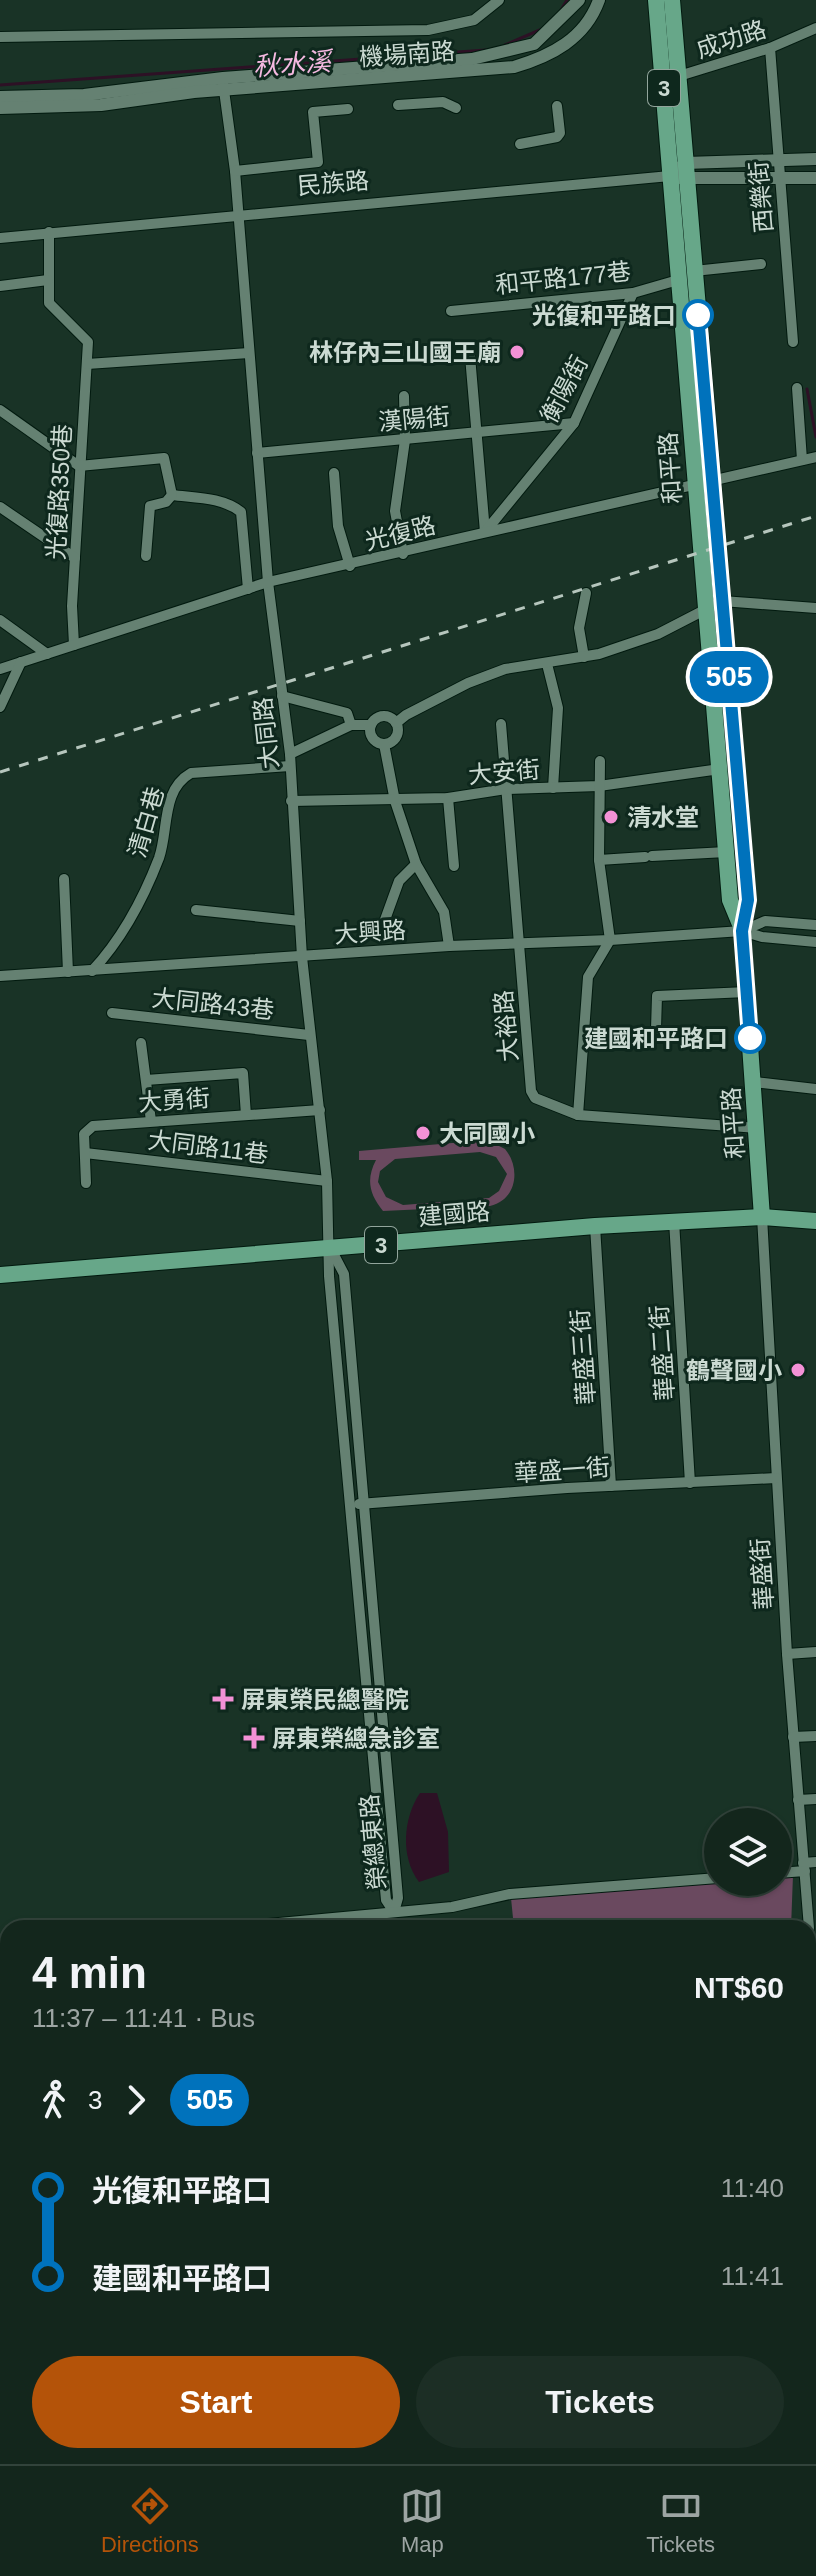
<!DOCTYPE html>
<html lang="en">
<head>
<meta charset="utf-8">
<style>
  :root { --surface:#13261c; --page:#1c2e25; --text:#f1f3f6; --muted:#9da5a3; --line:#32433b; --accent:#b45309 }
  body { margin:0; font-family:Helvetica,"Noto Sans TC",sans-serif; background:var(--page); color:var(--text); height:100vh; display:flex; flex-direction:column; font-size:30px; white-space:nowrap }
  * { box-sizing:border-box; margin:0 }
  p { font-size:26px; color:var(--muted) }
  .icon { flex:none; width:44px; height:44px; fill:none; stroke:currentColor; stroke-width:2; stroke-linecap:round; stroke-linejoin:round }
  .map { position:relative; flex:1; overflow:hidden }
  .drawer { position:absolute; left:0px; top:1920px; width:816px; height:544px; display:flex; flex-direction:column; background:var(--surface); border-radius:24px 24px 0 0; box-shadow:0 2px 6px #0004,0 0 0 2px var(--line) }
  .drawer>* { flex:none }
  .badge { padding:0 16px; border-radius:26px; font-size:28px; line-height:52px }
  .tools { position:absolute; left:704px; top:1808px; display:grid; gap:16px }
  .tools a { display:grid; place-items:center; width:88px; height:88px; border-radius:50%; background:var(--surface); box-shadow:0 2px 6px #0004,0 0 0 2px var(--line); font-size:40px }
  .map>.badge { position:absolute; translate:-50% -50%; box-shadow:0 0 0 4px #fff }
  .legs { display:flex; align-items:center; gap:12px; height:88px; padding:0 32px; font-size:26px }
  .legs p { margin-inline-start:auto }
  .head { display:flex; align-items:center; justify-content:space-between; height:136px; padding:0 32px }
  h1 { font-size:44px; font-weight:700; line-height:60px }
  .button { display:flex; gap:16px; margin-top:auto; padding:16px 32px }
  .button a { flex:1; height:92px; border-radius:48px; background:var(--accent); color:#fff; font-size:32px; font-weight:700; line-height:92px; text-align:center }
  .button a+a { background:var(--page); color:var(--text) }
  ul { padding:0 32px; list-style:none }
  li { display:flex; align-items:center; gap:28px; height:88px; font-size:30px }
  li i { display:grid; place-items:center; width:12px; height:100%; margin:0 10px; background:currentColor }
  li i::after { content:''; width:20px; height:20px; margin:-10px; border:6px solid; border-radius:50%; background:var(--surface) }
  li p { margin-inline-start:auto }
  li:first-child i { background:linear-gradient(#0000 50%,currentColor 0) }
  li:last-child i { background:linear-gradient(currentColor 50%,#0000 0) }
  .tab-bar { display:flex; justify-content:space-around; align-items:center; height:112px; border-top:2px solid var(--line); background:var(--surface); font-size:22px; color:var(--muted) }
  .tab-bar a { display:grid; justify-items:center; gap:4px }
  .tab-bar .current { color:var(--accent) }
  .map>svg:first-child { display:block }
</style>
</head>
<body>
<div class="map">
<svg width="816" height="2464" viewBox="0 0 816 2464">
  <rect width="100%" height="100%" fill="#193326"/>
  <g fill="#6a495f" fill-rule="evenodd">
    <path d="M487,1140l18,9c16,19 12,51 -15,57l-107,5c-14,-17 -17,-32 -7,-51h-17v-9zM480,1152l16,5 11,17 -8,17 -10,7 -86,7 -17,-8 -8,-15 2,-11 15,-12z"/>
    <polygon points="793,1875 791,1928 514,1928 511,1898 718,1882 778,1882 778,1876"/>
  </g>
  <path fill="#2d1125" d="M420,1793h17l11,39 1,40 -30,10c-19,-25 -16,-64 1,-89z"/>
  <g fill="none" stroke-linecap="round" stroke-linejoin="round">
    <g stroke="#2d1125" stroke-width="3">
      <polyline points="561,10 567,0"/>
      <polyline points="505,45 542,29"/>
      <polyline points="0,85 486,50"/>
      <polyline points="807,389 816,437"/>
    </g>
    <defs>
      <g id="minor">
        <polyline points="0,37 428,30 474,20 499,0"/>
        <polyline points="770,48 793,342"/>
        <polyline points="676,81 679,76 770,48 816,28"/>
        <polyline points="223,83 235,171 268,582 290,754 302,957 327,1181 329,1276 386,1900 394,1912"/>
        <polyline points="398,105 443,102 456,108"/>
        <polyline points="520,144 557,137 560,133 557,106"/>
        <polyline points="235,171 318,162 313,112 348,109"/>
        <polyline points="49,232 49,303 88,342 72,606 74,645"/>
        <polyline points="0,238 670,176"/>
        <polyline points="694,271 761,264"/>
        <polyline points="0,286 48,280"/>
        <polyline points="451,311 633,293 678,280"/>
        <polyline points="470,356 485,532"/>
        <polyline points="87,364 249,353"/>
        <polyline points="797,388 802,460"/>
        <polyline points="0,410 79,466 164,458 172,495"/>
        <polyline points="257,453 574,423"/>
        <polyline points="334,473 338,526 350,566"/>
        <path d="M172,495c23,3 50,2 69,17l7,77"/>
        <polyline points="0,507 75,558"/>
        <polyline points="485,532 574,423 633,293"/>
        <polyline points="403,554 395,511 405,440 404,396"/>
        <polyline points="146,556 150,506 166,502 172,495"/>
        <polyline points="0,620 47,654"/>
        <polyline points="584,657 579,628 586,593"/>
        <polyline points="547,664 558,708 553,788"/>
        <polyline points="0,669 268,582 816,457"/>
        <polyline points="282,696 347,713 351,725"/>
        <polyline points="0,707 21,662"/>
        <circle cx="384" cy="730" r="14"/>
        <polyline points="396,723 406,715 468,683 505,669 599,654 658,634 722,601 816,608"/>
        <polyline points="501,724 531,1091 535,1098 578,1115 758,1128"/>
        <polyline points="384,744 395,801 416,864 444,912 449,946"/>
        <polyline points="290,754 351,725 371,725"/>
        <polyline points="448,798 454,866"/>
        <polyline points="291,801 448,798 506,789 599,786 720,769"/>
        <polyline points="652,856 726,852"/>
        <polyline points="599,860 645,857"/>
        <polyline points="64,879 68,972"/>
        <polyline points="196,910 300,921"/>
        <polyline points="382,928 399,881 416,864"/>
        <polyline points="742,931 762,937 816,942"/>
        <path d="M92,971c29,-31 52,-74 67,-113 10,-29 2,-68 32,-85l99,-7"/>
        <polyline points="0,976 449,946 610,940 742,931 765,921 816,925"/>
        <polyline points="112,1013 309,1035"/>
        <polyline points="656,1029 657,996 747,992"/>
        <polyline points="141,1043 151,1121"/>
        <polyline points="146,1080 243,1073 246,1115"/>
        <polyline points="754,1082 816,1089"/>
        <polyline points="578,1115 588,977 610,940 599,860 600,761"/>
        <polyline points="85,1153 327,1181"/>
        <polyline points="86,1183 84,1134 93,1126 320,1110"/>
        <polyline points="762,1217 787,1654 809,1928"/>
        <polyline points="674,1221 690,1483"/>
        <polyline points="595,1226 611,1486"/>
        <polyline points="332,1251 344,1274 398,1898 394,1912"/>
        <polyline points="359,1504 567,1488 776,1478"/>
        <polyline points="787,1654 816,1652"/>
        <polyline points="793,1737 816,1736"/>
        <polyline points="798,1800 816,1799"/>
        <polyline points="803,1863 816,1862"/>
        <polyline points="778,1873 805,1871"/>
        <polyline points="223,1928 452,1907 510,1894 718,1878"/>
        <polyline points="0,1949 8,1949"/>
        <polyline points="808,2079 816,2082"/>
        <polyline points="808,2161 816,2164"/>
        <polyline points="0,2247 8,2246"/>
        <polyline points="808,2255 816,2259"/>
        <polyline points="808,2356 816,2340"/>
        <polyline points="0,2387 8,2391"/>
        <polyline points="808,2413 816,2416"/>
        <polyline points="131,2456 146,2464"/>
        <polyline points="302,2456 317,2464"/>
        <polyline points="472,2456 486,2464"/>
        <polyline points="670,2456 687,2464"/>
        <polyline points="12,2464 16,2456"/>
        <polyline points="349,2464 353,2456"/>
        <polyline points="750,2464 755,2456"/>
      </g>
      <g id="tertiary">
        <polyline points="0,97 84,95 223,78 472,59 534,44 579,0"/>
        <path d="M0,108l101,-3 93,-13 320,-25c37,-11 71,-28 85,-67"/>
        <polyline points="670,176 685,163 816,159"/>
        <polyline points="680,178 816,178"/>
      </g>
      <g id="primary">
        <polyline points="656,0 730,900 742,929"/>
        <polyline points="672,0 748,900 742,931 762,1217"/>
        <polyline points="0,1275 595,1226 762,1217 816,1221"/>
      </g>
    </defs>
    <use href="#minor" stroke="#021a0f" stroke-width="12"/>
    <use href="#tertiary" stroke="#021a0f" stroke-width="14"/>
    <use href="#primary" stroke="#021a0f" stroke-width="18"/>
    <use href="#minor" stroke="#658172" stroke-width="10"/>
    <use href="#tertiary" stroke="#658172" stroke-width="12"/>
    <use href="#primary" stroke="#67a789" stroke-width="16"/>
    <polyline stroke="#b6c6bd" stroke-width="3" stroke-dasharray="10 10" stroke-linecap="butt" points="0,772 816,516"/>
  </g>
  <g fill="none" stroke-linecap="round" stroke-linejoin="round">
    <defs>
      <polyline id="line-1" points="698,315 748,900 742,931 750,1038"/>
    </defs>
    <use href="#line-1" stroke="#fff" stroke-width="18"/>
    <use href="#line-1" stroke="#0072bc" stroke-width="12"/>
  </g>
  <g fill="#fff" stroke="#0072bc" stroke-width="4">
    <circle cx="698" cy="315" r="14"/>
    <circle cx="750" cy="1038" r="14"/>
  </g>
  <g fill="#f391d6" stroke="#0e281d" stroke-width="3">
    <circle cx="517" cy="352" r="8"/>
    <circle cx="611" cy="817" r="8"/>
    <circle cx="423" cy="1133" r="8"/>
    <circle cx="798" cy="1370" r="8"/>
    <path d="M219 1687h8v8h8v8h-8v8h-8v-8h-8v-8h8z"/>
    <path d="M250 1726h8v8h8v8h-8v8h-8v-8h-8v-8h8z"/>
  </g>
  <g text-anchor="middle" dominant-baseline="central" stroke-width="6" stroke-linejoin="round" paint-order="stroke">
    <g fill="#0e281d" stroke="#92a59c" stroke-width="2">
      <rect x="648" y="70" width="32" height="36" rx="6"/>
      <rect x="365" y="1227" width="32" height="36" rx="6"/>
    </g>
    <g font-size="22" font-weight="bold" fill="#cbdad2">
      <text x="664" y="88">3</text>
      <text x="381" y="1245">3</text>
    </g>
    <g font-size="24" fill="#cbdad2" stroke="#0e281d">
      <text transform="translate(731 39) rotate(-18)">成功路</text>
      <text transform="translate(407 54) rotate(-4)">機場南路</text>
      <text transform="translate(333 183) rotate(-5)">民族路</text>
      <text transform="translate(761 197) rotate(-95)">西樂街</text>
      <text transform="translate(563 278) rotate(-6)">和平路177巷</text>
      <text transform="translate(564 389) rotate(-62)">衡陽街</text>
      <text transform="translate(414 419) rotate(-5)">漢陽街</text>
      <text transform="translate(670 468) rotate(-94)">和平路</text>
      <text transform="translate(59 492) rotate(-87)">光復路350巷</text>
      <text transform="translate(400 533) rotate(-14)">光復路</text>
      <text transform="translate(266 733) rotate(-96)">大同路</text>
      <text transform="translate(504 772) rotate(-5)">大安街</text>
      <text transform="translate(146 822) rotate(-74)">清白巷</text>
      <text transform="translate(370 932) rotate(-4)">大興路</text>
      <text transform="translate(213 1004) rotate(6)">大同路43巷</text>
      <text transform="translate(506 1026) rotate(-95)">大裕路</text>
      <text transform="translate(174 1100) rotate(-4)">大勇街</text>
      <text transform="translate(733 1123) rotate(-94)">和平路</text>
      <text transform="translate(208 1147) rotate(7)">大同路11巷</text>
      <text transform="translate(454 1214) rotate(-5)">建國路</text>
      <text transform="translate(662 1353) rotate(-94)">華盛二街</text>
      <text transform="translate(583 1357) rotate(-94)">華盛三街</text>
      <text transform="translate(562 1470) rotate(-4)">華盛一街</text>
      <text transform="translate(762 1574) rotate(-94)">華盛街</text>
      <text transform="translate(373 1842) rotate(-95)">榮總東路</text>
    </g>
    <g font-size="24" font-weight="bold" fill="#cbdad2" stroke="#0e281d" text-anchor="end">
      <text x="676" y="315">光復和平路口</text>
      <text x="728" y="1038">建國和平路口</text>
    </g>
    <g font-size="24" font-weight="bold" fill="#cbdad2" stroke="#0e281d" text-anchor="start">
      <text x="501" y="352" text-anchor="end">林仔內三山國王廟</text>
      <text x="627" y="817">清水堂</text>
      <text x="439" y="1133">大同國小</text>
      <text x="782" y="1370" text-anchor="end">鶴聲國小</text>
      <text x="241" y="1699">屏東榮民總醫院</text>
      <text x="272" y="1738">屏東榮總急診室</text>
    </g>
    <g font-size="26" font-style="italic" fill="#f5b9e1" stroke="#0e281d">
      <text transform="translate(292 64) rotate(-4)">秋水溪</text>
    </g>
  </g>
</svg>
<div class="tools">
<a><svg class="icon" aria-label="layers" viewBox="0 0 24 24"><path d="M12 4l9 5-9 5-9-5zM3 14l9 5 9-5"/></svg></a>
</div>
<b class="badge" style="left:729px;top:677px;background:#0072bc;color:#fff">505</b>
<section class="drawer">
<div class="head"><div><h1>4 min</h1><p>11:37 – 11:41 · Bus</p></div><b>NT$60</b></div>
<div class="legs"><svg class="icon" aria-label="walk" viewBox="0 0 24 24"><circle cx="13" cy="4" r="2"/><path d="M13 8l-2 6 4 7M11 14l-3 7M7 12l3-4h3l4 4"/></svg>3<svg class="icon" aria-label="forward" viewBox="0 0 24 24"><path d="M9 5l7 7-7 7"/></svg><b class="badge" style="background:#0072bc;color:#fff">505</b></div>
<ul>
<li><i style="color:#0072bc"></i><b>光復和平路口</b><p>11:40</p></li>
<li><i style="color:#0072bc"></i><b>建國和平路口</b><p>11:41</p></li>
</ul>
<div class="button"><a>Start</a><a>Tickets</a></div>
</section>
</div>
<nav class="tab-bar">
<a class="current"><svg class="icon" aria-label="directions" viewBox="0 0 24 24"><path d="M12 3l9 9-9 9-9-9zM9 14v-3h6M13 9l2 2-2 2"/></svg>Directions</a>
<a><svg class="icon" aria-label="map" viewBox="0 0 24 24"><path d="M3 6l6-2 6 2 6-2v14l-6 2-6-2-6 2zM9 4v14M15 6v14"/></svg>Map</a>
<a><svg class="icon" aria-label="tickets" viewBox="0 0 24 24"><path d="M3 7h18v10H3zM15 7v10"/></svg>Tickets</a>
</nav>
</body>
</html>
